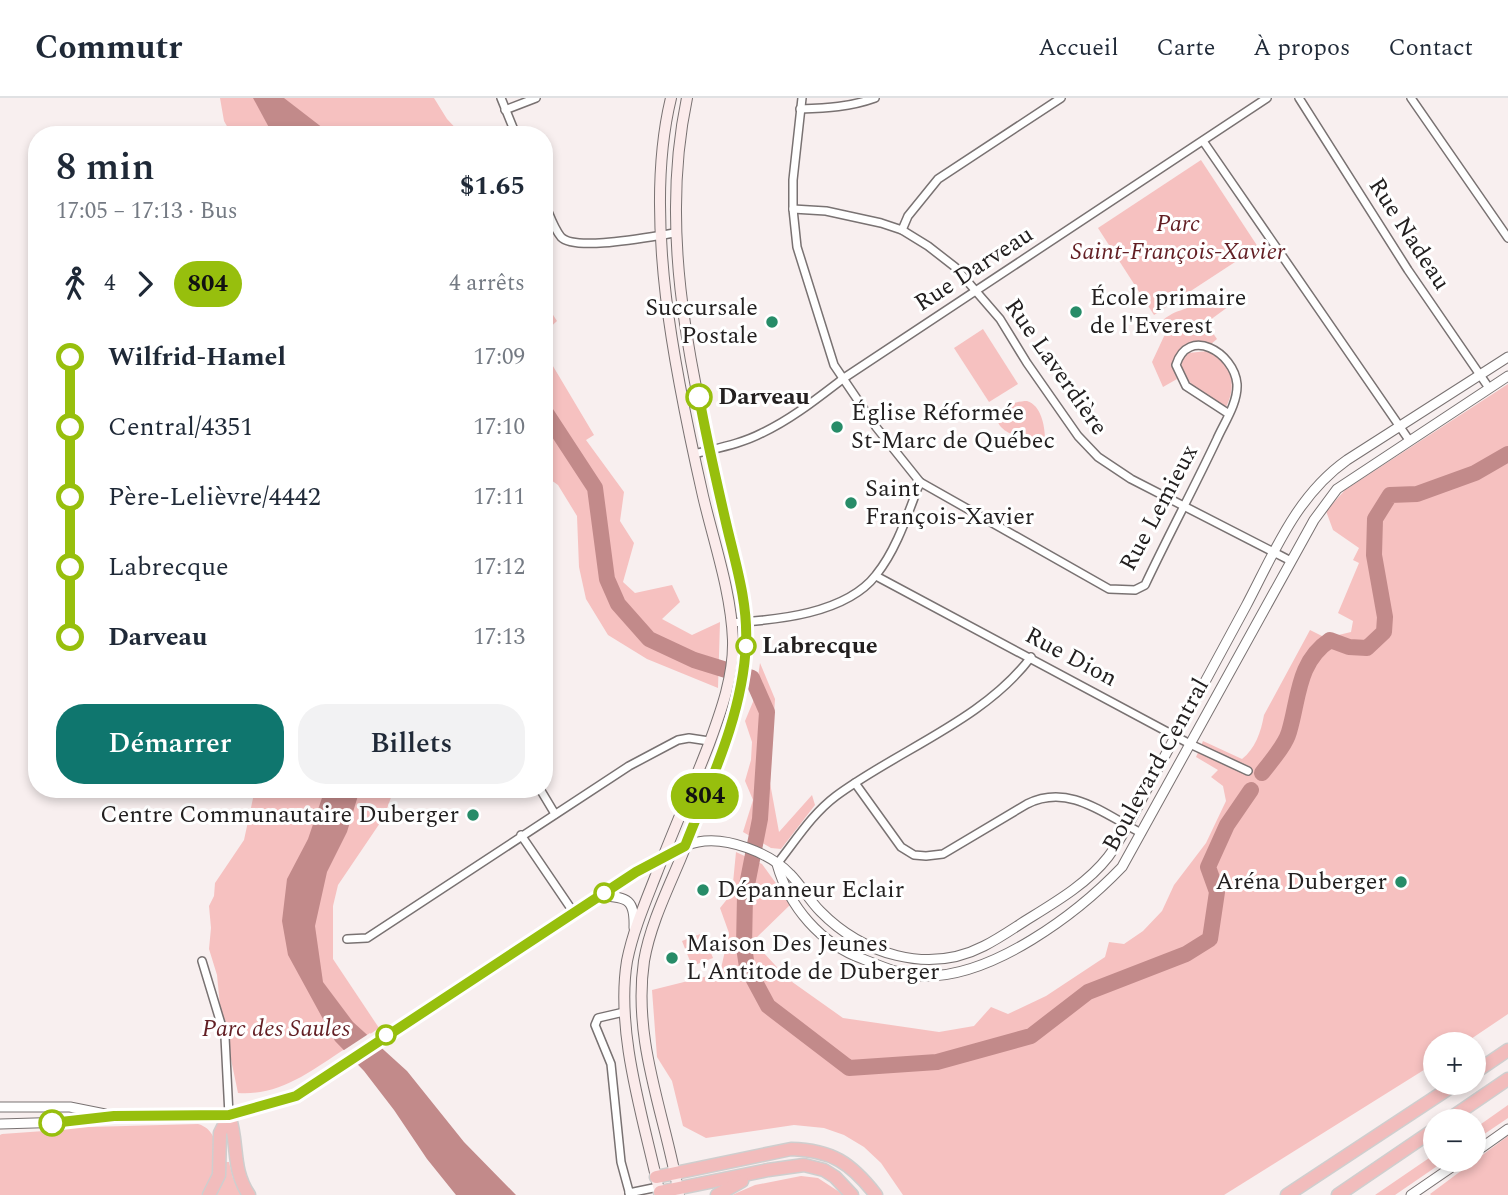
<!DOCTYPE html>
<html lang="fr">
<head>
<meta charset="utf-8">
<style>
  :root { --surface:#fff; --page:#f2f2f3; --text:#1f2937; --muted:#747a83; --line:#e0e1e3; --accent:#0f766e }
  body { margin:0; font-family:Spectral,serif; background:var(--page); color:var(--text); height:100vh; display:flex; flex-direction:column; font-size:26px; white-space:nowrap }
  * { box-sizing:border-box; margin:0 }
  p { font-size:23px; color:var(--muted) }
  .icon { flex:none; width:38px; height:38px; fill:none; stroke:currentColor; stroke-width:2; stroke-linecap:round; stroke-linejoin:round }
  .map { position:relative; flex:1; overflow:hidden }
  .details { position:absolute; left:28px; top:28px; width:525px; height:672px; display:flex; flex-direction:column; background:var(--surface); border-radius:28px; box-shadow:0 4px 10px #0003 }
  .details>* { flex:none }
  .badge { padding:0 14px; border-radius:23px; font-size:24px; line-height:46px }
  .buttons { position:absolute; left:1423px; top:934px; display:grid; gap:14px }
  .buttons a { display:grid; place-items:center; width:63px; height:63px; border-radius:50%; background:var(--surface); box-shadow:0 4px 10px #0003; font-size:35px }
  .map>.badge { position:absolute; translate:-50% -50%; box-shadow:0 0 0 4px #fff }
  .legs { display:flex; align-items:center; gap:10px; height:77px; padding:0 28px; font-size:23px }
  .legs p { margin-inline-start:auto }
  .head { display:flex; align-items:center; justify-content:space-between; height:119px; padding:0 28px }
  h1 { font-size:38px; font-weight:600; line-height:52px }
  .button { display:flex; gap:14px; margin-top:auto; padding:14px 28px }
  .button a { flex:1; height:80px; border-radius:28px; background:var(--accent); color:#fff; font-size:28px; font-weight:600; line-height:80px; text-align:center }
  .button a+a { background:var(--page); color:var(--text) }
  ul { padding:0 28px; list-style:none }
  li { display:flex; align-items:center; gap:24px; height:70px; font-size:26px }
  li i { display:grid; place-items:center; width:10px; height:100%; margin:0 9px; background:currentColor }
  li i::after { content:''; width:18px; height:18px; margin:-9px; border:5px solid; border-radius:50%; background:var(--surface) }
  li p { margin-inline-start:auto }
  li:first-child i { background:linear-gradient(#0000 50%,currentColor 0) }
  li:last-child i { background:linear-gradient(currentColor 50%,#0000 0) }
  header { display:flex; align-items:center; gap:42px; box-sizing:border-box; height:98px; padding:0 35px; background:var(--surface); border-bottom:2px solid var(--line) }
  header strong { font-size:33px }
  nav { display:flex; gap:38px; margin-inline-start:auto; font-size:24px }
  .map>svg:first-child { display:block }
</style>
</head>
<body>
<header>
<strong>Commutr</strong>
<nav><a>Accueil</a><a>Carte</a><a>À propos</a><a>Contact</a></nav>
</header>
<div class="map">
<svg width="1508" height="1097" viewBox="0 0 1508 1097">
  <rect width="100%" height="100%" fill="#f8efef"/>
  <g fill="#f6c1c0">
    <polygon points="220,0 434,0 447,21 462,37 232,37 224,23"/>
    <polygon points="1201,62 1258,149 1154,217 1098,130"/>
    <path d="M1224,195l12,8 -30,22 11,16 -6,5 -14,-3 -20,11 -4,16 4,11 -14,8 -11,-25 14,-30 -3,-12c14,-11 18,-8 30,-15 12,-7 17,-11 31,-12z"/>
    <polygon points="544,203 557,223 544,235"/>
    <polygon points="983,231 1018,286 989,304 954,250"/>
    <polygon points="544,253 594,337 586,342 624,394 620,423 634,445 623,484 635,495 672,487 680,504 662,521 692,537 720,524 718,590 647,561 608,537 586,501 579,469 577,418 558,387 544,377"/>
    <path d="M1208,253c23,12 30,33 18,56 -19,-12 -45,-22 -45,-48l7,-6z"/>
    <path d="M1508,286v630l-46,31h-27v18l-211,132h-321l-22,-32 -17,-16 -20,-12 -20,-7 -30,-3 -88,13 -23,-12 -11,-45 -15,-24 -5,-67 68,-17 9,-40 -9,-25 12,-15 4,-41 26,12 29,40 -36,35 6,11 27,29 55,39 96,14 35,-6 17,-19 17,7 38,-18 59,-39 4,-15 15,2 19,-13 19,-20 12,-26 32,-42 20,-42 -3,-15 -12,-9 7,-7 -22,-13 7,-16 39,18c13,-10 19,-27 22,-44l46,-85 16,8 25,-6 2,-11 -15,-8 21,-50 -6,-3 6,-12 -26,-18 -7,-19 19,-21z"/>
    <path d="M1027,303c14,4 18,25 18,38l-6,4c-11,-4 -29,-6 -38,-16 -14,-17 13,-26 26,-26z"/>
    <polygon points="760,565 775,601 770,685 779,734 812,697 815,707 781,751 771,750 743,734 753,702 745,683 751,662 752,644 745,623 755,599"/>
    <path d="M255,691h73l-18,55 -21,36 56,169c-35,22 -64,47 -107,44l-18,-87 -3,-31 -8,-26 2,-21 -2,-22 5,-10 1,-13 29,-43z"/>
    <polygon points="357,691 394,691 384,719 338,787 333,808 333,861 379,930 366,939 351,926 321,885 313,828 324,774"/>
    <polygon points="703,835 713,860 692,868 682,843"/>
    <polygon points="1508,1007 1508,1020 1474,1043 1474,1031"/>
    <path d="M198,1026c29,8 17,52 5,71h-203v-60l2,-1 42,-3 1,3h8v-6z"/>
    <polygon points="1508,1038 1508,1097 1431,1097 1430,1096"/>
    <polygon points="1435,1056 1435,1062 1446,1062 1395,1097 1375,1097"/>
    <polygon points="225,1064 229,1064 233,1080 242,1097 215,1097"/>
    <polygon points="801,1078 818,1080 844,1097 732,1097 755,1087"/>
  </g>
  <g fill="#c28a8a">
    <polygon points="253,0 284,0 332,37 273,37"/>
    <polygon points="325,691 360,691 347,734 327,774 315,828 323,884 353,924 407,973 464,1044 516,1097 456,1097 427,1061 394,1012 364,973 335,943 288,857 282,823 287,781 308,741"/>
  </g>
  <polygon fill="#f8efef" points="370,935 383,949 354,967 341,954"/>
  <g fill="none" stroke-linecap="round" stroke-linejoin="round">
    <g stroke="#c28a8a" stroke-width="16">
      <polyline points="544,312 595,390 607,481 618,506 649,541 694,562 752,580 767,614 760,721 745,797 744,849 747,869 768,908 849,970 937,964 1031,938 1088,894 1186,856 1210,841 1217,794 1208,769 1227,727 1251,692"/>
      <path d="M1262,675c9,-12 23,-27 27,-41 10,-33 8,-70 41,-92l19,7 18,1 17,-16 1,-15 -11,-62 1,-36 15,-24 27,-1 58,-21 33,-19"/>
    </g>
    <defs>
      <g id="minor">
        <polyline points="501,0 516,37"/>
        <path d="M802,0l-9,82v29l4,38 37,118 42,62 44,55 189,107 26,1 10,-5c23,-49 49,-97 72,-146 7,-16 21,-36 20,-55 -3,-32 -49,-58 -61,-19l10,21 43,28"/>
        <polyline points="1299,0 1408,172 1489,290"/>
        <polyline points="1411,0 1508,140"/>
        <path d="M800,11c27,-1 50,-2 75,-11"/>
        <polyline points="505,12 536,0"/>
        <polyline points="1203,43 1409,342"/>
        <path d="M544,104c5,11 9,25 17,35 14,15 92,-1 114,-4"/>
        <polyline points="793,111 826,113 881,125 902,132 928,148 955,169 1000,221 1027,265 1078,338 1098,359 1131,381 1291,463"/>
        <polyline points="902,132 908,118 938,81 1061,0"/>
        <path d="M694,356c23,-6 47,-10 68,-21 30,-14 57,-36 82,-55l423,-280"/>
        <polyline points="876,478 1190,646 1248,673"/>
        <path d="M731,525c45,-3 115,-9 145,-48 21,-26 32,-62 44,-93"/>
        <path d="M855,685l46,64 13,8 12,1 17,-2 84,-50c42,-21 77,10 114,29"/>
        <polyline points="540,691 555,716"/>
        <polyline points="521,737 574,815"/>
        <path d="M777,766c19,-24 35,-50 59,-68 62,-46 148,-76 195,-139"/>
        <polyline points="347,841 367,840 629,668 678,642 689,640 709,643"/>
        <polyline points="202,863 225,939 229,1017"/>
        <polyline points="624,914 598,920 595,927 611,966 621,1064 630,1097"/>
        <polyline points="629,1095 658,1089"/>
      </g>
      <g id="tertiary">
        <path d="M777,766c12,43 44,80 86,95 20,8 40,17 62,17 68,1 152,-62 197,-109l192,-347 23,-31 171,-113"/>
        <path d="M602,798c26,1 33,4 32,32"/>
        <polyline points="0,1009 70,1009 105,1016"/>
        <path d="M0,1026l68,-2 46,-6 115,-1 67,-19 341,-224c19,-11 40,-26 61,-30 29,-6 72,11 92,32 11,11 19,26 30,37 42,43 108,64 164,35 14,-7 27,-16 41,-25 29,-18 62,-37 83,-64 19,-25 32,-56 47,-83 30,-56 61,-112 91,-168 28,-53 50,-110 101,-146l161,-103"/>
        <polyline points="1474,1055 1508,1031"/>
        <polyline points="1411,1097 1462,1062"/>
      </g>
      <g id="secondary">
        <path d="M660,1097c-15,-72 -45,-161 -33,-234 6,-30 18,-58 29,-86 17,-44 36,-87 53,-131 12,-33 25,-68 24,-104 -2,-49 -19,-97 -30,-144 -27,-119 -61,-279 -32,-398"/>
        <path d="M679,1097c-13,-78 -47,-153 -35,-234 6,-35 22,-68 36,-101 28,-69 65,-145 66,-221 1,-54 -18,-109 -30,-161 -29,-124 -56,-253 -29,-380"/>
      </g>
      <g id="motorway">
        <polyline points="1474,975 1508,952"/>
        <path d="M229,1017c10,29 2,53 20,80"/>
        <polyline points="1445,1024 1508,981"/>
        <path d="M656,1079l135,-28c41,1 60,14 85,46"/>
        <polyline points="660,1094 768,1072 804,1067 824,1072 835,1079 852,1097"/>
        <polyline points="209,1097 219,1077 220,1035 229,1017"/>
        <polyline points="717,1097 742,1083"/>
        <polyline points="1287,1097 1457,985"/>
        <polyline points="1338,1097 1435,1031"/>
      </g>
    </defs>
    <use href="#minor" stroke="#797272" stroke-width="10"/>
    <use href="#tertiary" stroke="#797272" stroke-width="11"/>
    <use href="#secondary" stroke="#797272" stroke-width="12"/>
    <use href="#motorway" stroke="#cfcece" stroke-width="15"/>
    <use href="#minor" stroke="#fff" stroke-width="7"/>
    <use href="#tertiary" stroke="#fff" stroke-width="9"/>
    <use href="#secondary" stroke="#fbebeb" stroke-width="10"/>
    <use href="#motorway" stroke="#f2bcbc" stroke-width="12"/>
  </g>
  <g fill="none" stroke-linecap="round" stroke-linejoin="round">
    <defs>
      <path id="line-1" d="M52,1025l62,-7 115,-1 67,-19 340,-224 49,-26c26,-66 58,-132 61,-203 2,-39 -10,-78 -19,-116 -10,-43 -20,-86 -28,-130"/>
    </defs>
    <use href="#line-1" stroke="#fff" stroke-width="16"/>
    <use href="#line-1" stroke="#97bf0d" stroke-width="10"/>
  </g>
  <g fill="#278c68" stroke="#fff" stroke-width="2.5">
    <circle cx="1076" cy="214" r="7"/>
    <circle cx="772" cy="224" r="7"/>
    <circle cx="837" cy="329" r="7"/>
    <circle cx="851" cy="405" r="7"/>
    <circle cx="473" cy="717" r="7"/>
    <circle cx="1401" cy="784" r="7"/>
    <circle cx="703" cy="792" r="7"/>
    <circle cx="672" cy="860" r="7"/>
  </g>
  <g fill="#fff" stroke="#97bf0d" stroke-width="3.5">
    <circle cx="699" cy="299" r="12"/>
    <circle cx="746" cy="548" r="9"/>
    <circle cx="604" cy="795" r="9"/>
    <circle cx="386" cy="937" r="9"/>
    <circle cx="52" cy="1025" r="12"/>
  </g>
  <g text-anchor="middle" dominant-baseline="central" stroke-width="6" stroke-linejoin="round" paint-order="stroke">
    <g font-size="24" font-style="italic" fill="#631f24" stroke="#fff">
      <text x="1178" y="126">Parc<tspan x="1178" dy="28">Saint-François-Xavier</tspan></text>
      <text x="276" y="931">Parc des Saules</text>
    </g>
    <g font-size="24" fill="#232020" stroke="#fff">
      <text transform="translate(1409 136) rotate(57)">Rue Nadeau</text>
      <text transform="translate(974 171) rotate(-33)">Rue Darveau</text>
      <text transform="translate(1056 269) rotate(55)">Rue Laverdière</text>
      <text transform="translate(1159 410) rotate(-62)">Rue Lemieux</text>
      <text transform="translate(1071 559) rotate(28)">Rue Dion</text>
      <text transform="translate(1156 667) rotate(-61)">Boulevard Central</text>
    </g>
    <g font-size="24" fill="#232020" stroke="#fff" text-anchor="start">
      <text x="1090" y="200">École primaire<tspan x="1090" dy="28">de l'Everest</tspan></text>
      <text x="758" y="210" text-anchor="end">Succursale<tspan x="758" dy="28">Postale</tspan></text>
      <text x="851" y="315">Église Réformée<tspan x="851" dy="28">St-Marc de Québec</tspan></text>
      <text x="865" y="391">Saint<tspan x="865" dy="28">François-Xavier</tspan></text>
      <text x="459" y="717" text-anchor="end">Centre Communautaire Duberger</text>
      <text x="1387" y="784" text-anchor="end">Aréna Duberger</text>
      <text x="717" y="792">Dépanneur Eclair</text>
      <text x="686" y="846">Maison Des Jeunes<tspan x="686" dy="28">L'Antitode de Duberger</tspan></text>
    </g>
    <g font-size="24" font-weight="bold" fill="#232020" stroke="#fff" text-anchor="start">
      <text x="718" y="299">Darveau</text>
      <text x="762" y="548">Labrecque</text>
    </g>
  </g>
</svg>
<div class="buttons">
<a>+</a>
<a>−</a>
</div>
<b class="badge" style="left:705px;top:698px;background:#97bf0d;color:#111">804</b>
<section class="details">
<div class="head"><div><h1>8 min</h1><p>17:05 – 17:13 · Bus</p></div><b>$1.65</b></div>
<div class="legs"><svg class="icon" aria-label="walk" viewBox="0 0 24 24"><circle cx="13" cy="4" r="2"/><path d="M13 8l-2 6 4 7M11 14l-3 7M7 12l3-4h3l4 4"/></svg>4<svg class="icon" aria-label="forward" viewBox="0 0 24 24"><path d="M9 5l7 7-7 7"/></svg><b class="badge" style="background:#97bf0d;color:#111">804</b><p>4 arrêts</p></div>
<ul>
<li><i style="color:#97bf0d"></i><b>Wilfrid-Hamel</b><p>17:09</p></li>
<li><i style="color:#97bf0d"></i><span>Central/4351</span><p>17:10</p></li>
<li><i style="color:#97bf0d"></i><span>Père-Lelièvre/4442</span><p>17:11</p></li>
<li><i style="color:#97bf0d"></i><span>Labrecque</span><p>17:12</p></li>
<li><i style="color:#97bf0d"></i><b>Darveau</b><p>17:13</p></li>
</ul>
<div class="button"><a>Démarrer</a><a>Billets</a></div>
</section>
</div>
</body>
</html>
